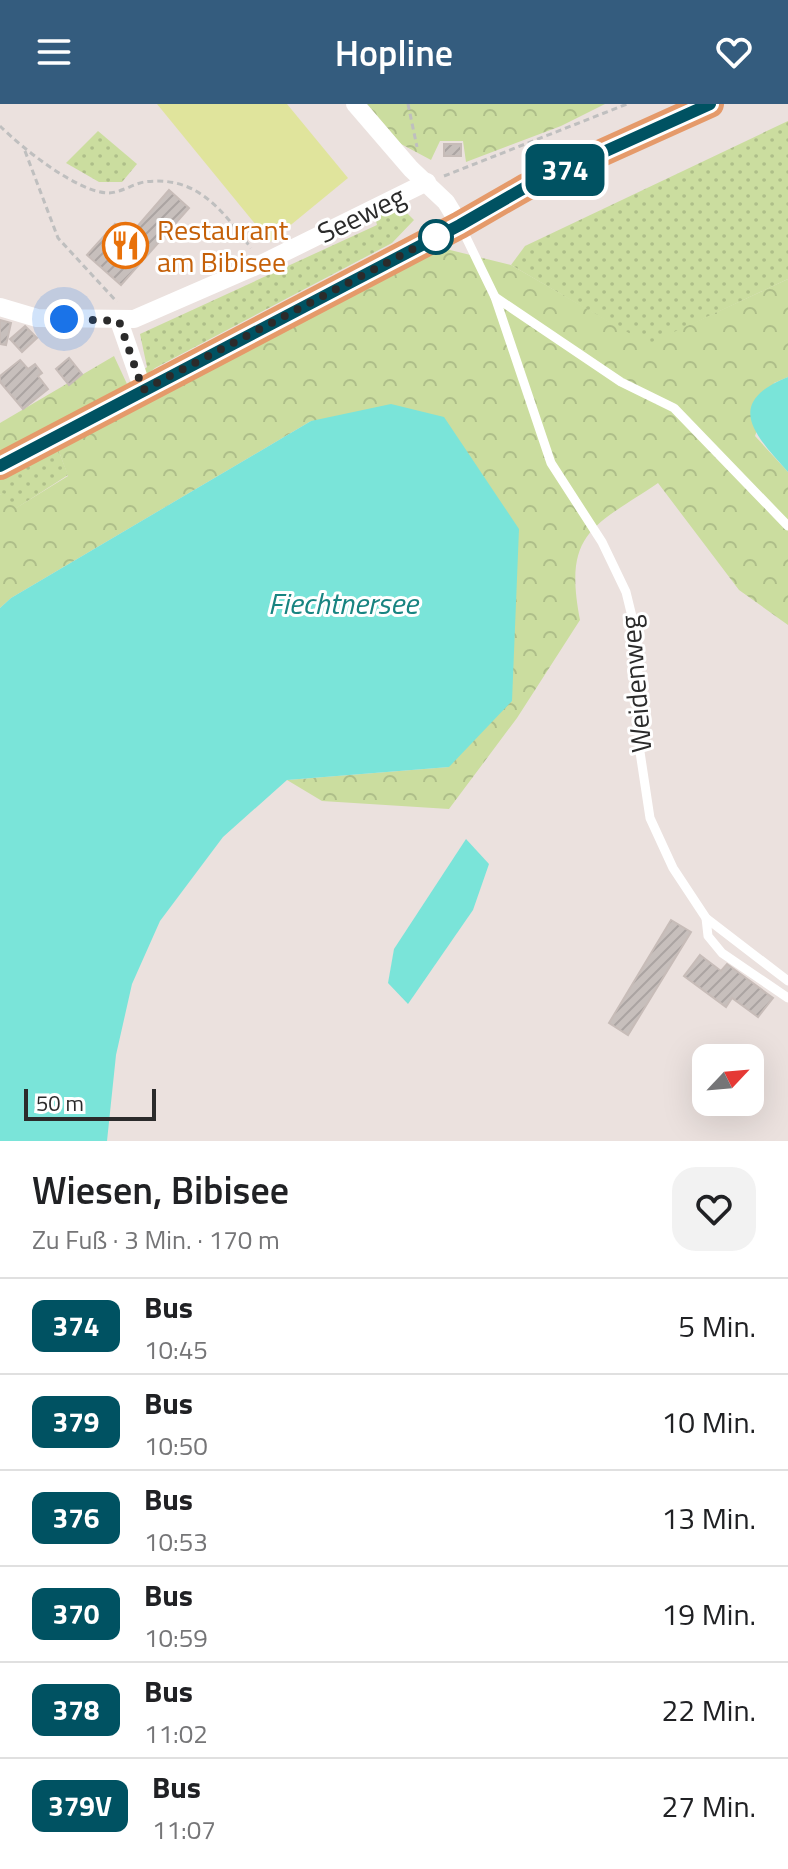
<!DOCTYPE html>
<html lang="de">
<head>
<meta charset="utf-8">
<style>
  :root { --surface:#fff; --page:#f2f2f2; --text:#202124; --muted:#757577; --line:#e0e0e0; --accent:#345c7e }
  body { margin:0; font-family:"Titillium Web",sans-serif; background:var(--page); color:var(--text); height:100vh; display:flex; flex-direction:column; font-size:30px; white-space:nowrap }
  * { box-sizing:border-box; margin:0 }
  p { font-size:26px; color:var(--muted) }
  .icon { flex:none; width:44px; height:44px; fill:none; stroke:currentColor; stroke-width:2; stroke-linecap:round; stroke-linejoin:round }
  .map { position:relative; height:1037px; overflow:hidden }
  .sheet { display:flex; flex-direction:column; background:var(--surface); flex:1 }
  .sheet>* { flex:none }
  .badge { padding:0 16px; border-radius:12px; font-size:28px; line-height:52px }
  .needle { width:52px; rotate:64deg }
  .fabs { position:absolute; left:692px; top:940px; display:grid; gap:16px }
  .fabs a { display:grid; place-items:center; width:72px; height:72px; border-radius:16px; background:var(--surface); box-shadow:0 8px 32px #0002; font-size:40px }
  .scale { position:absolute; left:24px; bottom:20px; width:132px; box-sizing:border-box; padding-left:8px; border:4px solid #2b2b2b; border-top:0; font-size:22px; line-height:28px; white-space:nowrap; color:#2b2b2b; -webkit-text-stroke:6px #fff; paint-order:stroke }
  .you { position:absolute; width:40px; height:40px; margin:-20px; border:6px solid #fff; border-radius:50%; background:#1a73e8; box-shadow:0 0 0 12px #1a73e833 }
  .map>.badge { position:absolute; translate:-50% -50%; box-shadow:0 0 0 4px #fff }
  .round { display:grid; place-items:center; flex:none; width:84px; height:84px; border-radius:24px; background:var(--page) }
  .overview { display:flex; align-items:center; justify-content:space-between; height:136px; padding:0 32px }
  h1 { font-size:38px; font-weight:600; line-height:60px }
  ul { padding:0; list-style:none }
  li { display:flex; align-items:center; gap:24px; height:96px; padding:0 32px; border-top:2px solid var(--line) }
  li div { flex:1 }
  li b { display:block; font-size:30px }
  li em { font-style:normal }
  li .badge { min-width:88px; font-weight:700; text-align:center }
  header { display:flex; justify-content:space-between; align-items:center; height:104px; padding:0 32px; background:var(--accent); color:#fff; font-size:36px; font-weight:600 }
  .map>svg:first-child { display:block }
</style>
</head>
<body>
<header><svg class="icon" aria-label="menu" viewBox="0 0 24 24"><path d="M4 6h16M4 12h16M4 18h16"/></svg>Hopline<svg class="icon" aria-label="heart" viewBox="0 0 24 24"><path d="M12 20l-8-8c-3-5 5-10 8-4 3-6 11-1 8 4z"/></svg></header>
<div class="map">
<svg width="788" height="1037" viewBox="0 0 788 1037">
  <defs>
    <pattern id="green-dots" width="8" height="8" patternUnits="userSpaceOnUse" patternTransform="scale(2)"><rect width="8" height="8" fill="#cbdd9f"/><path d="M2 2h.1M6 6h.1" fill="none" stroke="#aebe89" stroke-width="1.8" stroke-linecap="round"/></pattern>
    <pattern id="forest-crowns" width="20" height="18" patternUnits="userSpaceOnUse" patternTransform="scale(2)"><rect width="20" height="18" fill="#cbdd9f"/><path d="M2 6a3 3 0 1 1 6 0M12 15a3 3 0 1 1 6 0" fill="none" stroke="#aebe89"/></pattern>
    <pattern id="building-hatch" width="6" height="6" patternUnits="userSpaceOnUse" patternTransform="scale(2)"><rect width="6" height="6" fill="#c7bfbc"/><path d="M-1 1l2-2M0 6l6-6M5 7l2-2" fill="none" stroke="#aba4a2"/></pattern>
  </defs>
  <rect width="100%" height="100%" fill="#ebe1de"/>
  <g fill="url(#green-dots)">
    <polygon points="788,17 788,175 648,241 511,161 525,142"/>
    <polygon points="98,27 137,60 122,78 99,78 66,59"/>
    <polygon points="402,104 414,116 392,139 155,264 58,345 68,371 15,405 3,390 0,391 0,350 127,280 147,263 140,230 377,121 375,113"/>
  </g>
  <g fill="url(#forest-crowns)">
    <polygon points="367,0 605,0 561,22 466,58 463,37 440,37 431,56 401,40"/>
    <path d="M442,144l69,17 137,79 140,-65v98l-14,6 -19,53 33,36v153l-49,-35 -81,-107c-65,44 -95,49 -78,137l-63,98 -68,91 -127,-8 -35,-21 162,-13 -138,-346 -300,177 -11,10v-113l3,-2 13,15 52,-32 -10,-27z"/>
    <polygon points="114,252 127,280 0,350 0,319"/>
  </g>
  <polygon fill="#e0e49c" points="157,0 287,0 348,74 270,138"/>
  <g fill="#7ae4d9">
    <path d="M788,273v95c-33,-37 -65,-69 0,-95z"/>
    <polygon points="391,300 444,313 519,425 512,597 449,663 287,676 223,733 160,817 132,880 116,951 107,1037 0,1037 0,504 11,494 311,317"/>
    <polygon points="466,735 489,760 473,806 408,900 388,879 394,845"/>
  </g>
  <g fill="url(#building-hatch)" stroke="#c7bcb8" stroke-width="2">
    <rect x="444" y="40" width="17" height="12"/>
    <polygon points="169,86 189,104 121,181 87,151 115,120 129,132"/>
    <polygon points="0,216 11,219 6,241 0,240"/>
    <polygon points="25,222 37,234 22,248 10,235"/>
    <polygon points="69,254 82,270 69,281 56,265"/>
    <polygon points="20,256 28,265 35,260 42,269 38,272 48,285 23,305 0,278 0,272"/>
    <polygon points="671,816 691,828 628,931 609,919"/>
    <polygon points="700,851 721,867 727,860 773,894 758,913 732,894 726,903 684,872"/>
  </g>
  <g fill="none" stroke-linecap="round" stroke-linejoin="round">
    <g stroke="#bfbfbf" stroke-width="3" stroke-dasharray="6 4" stroke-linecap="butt">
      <polyline points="408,0 417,43"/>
      <path d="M0,22c22,22 77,66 108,67 12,0 25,-9 36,-11 53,-7 77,27 107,66"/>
      <polyline points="25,47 58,134 117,198"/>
      <polyline points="444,72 627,0"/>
    </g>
    <g stroke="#fff" stroke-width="9">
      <polyline points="461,123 495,193 551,359 602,438 626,488 637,533 640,648 650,714 673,764 706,814 788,877"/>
      <polyline points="495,193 621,278 674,304 788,422"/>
      <polyline points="706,814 708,832 722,849 788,894"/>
    </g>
    <g stroke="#fff" stroke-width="18">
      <polyline points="355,0 411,65 446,98 460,121"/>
      <polyline points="0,203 37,214 134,215 263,159 427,78"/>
      <polyline points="119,217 143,286"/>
    </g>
    <polyline stroke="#e59a6a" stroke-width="28" points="0,362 460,121 526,83 710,0"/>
  </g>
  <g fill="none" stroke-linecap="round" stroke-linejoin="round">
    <defs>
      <polyline id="line" points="0,362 460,121 526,83 710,0"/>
    </defs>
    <use href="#line" stroke="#fff" stroke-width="18"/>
    <use href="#line" stroke="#005262" stroke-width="12"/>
    <polyline stroke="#2b2b2b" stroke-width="8" stroke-dasharray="0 14.4" points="64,215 119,217 143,286 436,133"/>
  </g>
  <defs>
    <symbol id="restaurant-ring" viewBox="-11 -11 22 22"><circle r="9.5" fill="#fff" stroke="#e8710a" stroke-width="1.5"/><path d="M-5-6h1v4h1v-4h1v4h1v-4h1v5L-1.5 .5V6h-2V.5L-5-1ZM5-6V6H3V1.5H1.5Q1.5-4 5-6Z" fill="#e8710a"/></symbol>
  </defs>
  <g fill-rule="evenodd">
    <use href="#restaurant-ring" x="100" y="116" width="51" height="51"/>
  </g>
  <circle fill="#fff" stroke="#005262" stroke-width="4" cx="436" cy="133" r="16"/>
  <g text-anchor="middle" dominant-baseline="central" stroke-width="6" stroke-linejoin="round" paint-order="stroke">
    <g font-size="28" fill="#2b2b2b" stroke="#fff">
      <text transform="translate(361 110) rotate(-26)">Seeweg</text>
      <text transform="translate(635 580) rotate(-95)">Weidenweg</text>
    </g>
    <g font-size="28" fill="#c56008" stroke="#fff" text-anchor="start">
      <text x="157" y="125">Restaurant<tspan x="157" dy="32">am Bibisee</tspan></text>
    </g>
    <g font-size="30" font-style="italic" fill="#188481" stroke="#fff">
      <text x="343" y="499">Fiechtnersee</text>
    </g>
  </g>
</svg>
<div class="fabs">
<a><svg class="needle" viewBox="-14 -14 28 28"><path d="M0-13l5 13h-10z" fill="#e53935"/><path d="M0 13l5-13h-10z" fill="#757577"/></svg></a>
</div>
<div class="scale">50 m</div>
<div class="you" style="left:64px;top:215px"></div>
<b class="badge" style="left:565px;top:66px;background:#005262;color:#fff">374</b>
</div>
<section class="sheet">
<div class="overview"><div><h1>Wiesen, Bibisee</h1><p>Zu Fuß · 3 Min. · 170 m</p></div><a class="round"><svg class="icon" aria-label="heart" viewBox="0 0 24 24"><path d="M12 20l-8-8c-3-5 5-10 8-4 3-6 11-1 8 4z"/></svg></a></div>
<ul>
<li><span class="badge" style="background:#005262;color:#fff">374</span><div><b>Bus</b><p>10:45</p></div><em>5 Min.</em></li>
<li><span class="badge" style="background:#005262;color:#fff">379</span><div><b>Bus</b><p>10:50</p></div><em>10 Min.</em></li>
<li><span class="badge" style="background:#005262;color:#fff">376</span><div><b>Bus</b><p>10:53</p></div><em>13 Min.</em></li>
<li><span class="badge" style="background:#005262;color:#fff">370</span><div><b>Bus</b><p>10:59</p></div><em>19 Min.</em></li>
<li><span class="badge" style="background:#005262;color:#fff">378</span><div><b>Bus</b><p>11:02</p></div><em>22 Min.</em></li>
<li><span class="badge" style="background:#005262;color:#fff">379V</span><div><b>Bus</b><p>11:07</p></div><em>27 Min.</em></li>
</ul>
</section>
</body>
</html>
